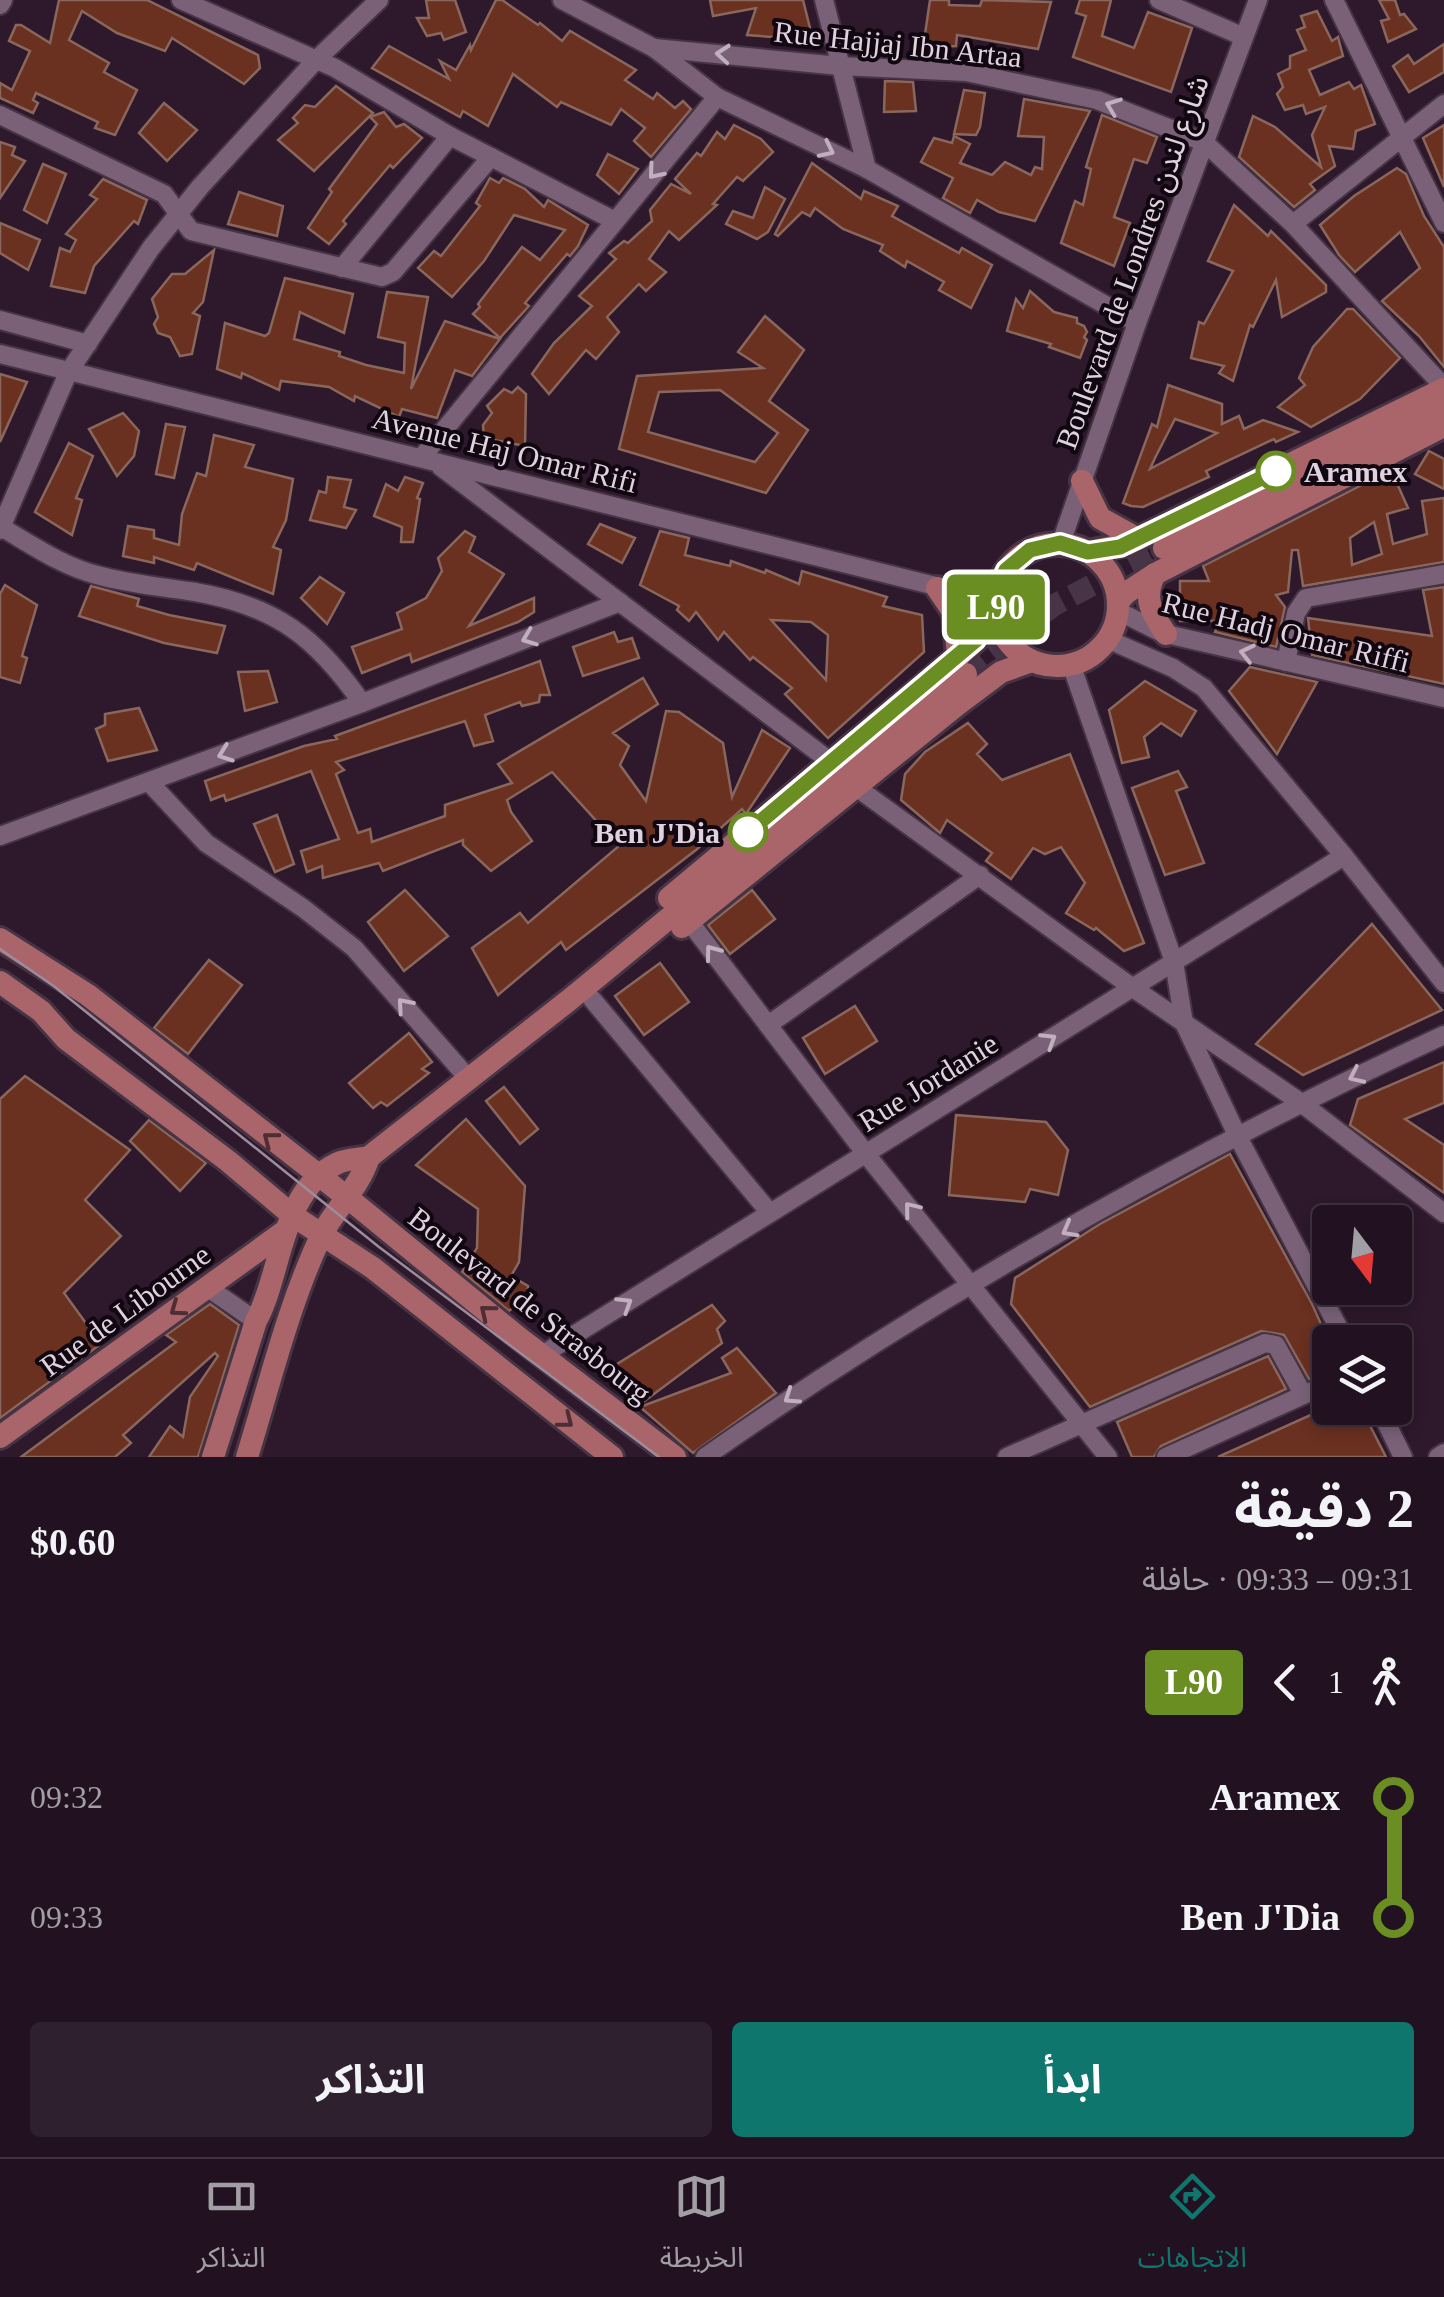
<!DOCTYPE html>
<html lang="ar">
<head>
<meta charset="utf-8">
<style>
  :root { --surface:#221221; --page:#2e202e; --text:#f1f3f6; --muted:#a29ea5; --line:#3f323f; --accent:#0f766e }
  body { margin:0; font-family:"Times New Roman","Noto Sans Arabic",serif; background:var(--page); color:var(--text); direction:rtl; height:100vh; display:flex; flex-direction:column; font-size:38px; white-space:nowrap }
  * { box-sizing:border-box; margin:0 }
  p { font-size:32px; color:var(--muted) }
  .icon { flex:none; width:55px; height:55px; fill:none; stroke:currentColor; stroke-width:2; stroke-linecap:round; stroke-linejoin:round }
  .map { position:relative; height:1457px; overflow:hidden; direction:ltr }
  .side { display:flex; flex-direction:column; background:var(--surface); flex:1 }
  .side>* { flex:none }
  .badge { padding:0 20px; border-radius:8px; font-size:35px; line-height:65px }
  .needle { width:65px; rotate:164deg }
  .buttons { position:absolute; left:1312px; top:1205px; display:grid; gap:20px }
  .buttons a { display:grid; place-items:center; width:100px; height:100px; border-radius:10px; background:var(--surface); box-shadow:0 5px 15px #0003,0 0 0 2px var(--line); font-size:50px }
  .map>.badge { position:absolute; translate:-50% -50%; box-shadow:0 0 0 5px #fff }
  .legs { display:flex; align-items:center; gap:15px; height:110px; padding:0 30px; font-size:32px }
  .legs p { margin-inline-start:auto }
  .headline { display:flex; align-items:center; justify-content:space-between; height:170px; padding:0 30px }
  h1 { font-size:55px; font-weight:700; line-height:75px }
  .button { display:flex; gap:20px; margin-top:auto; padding:20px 30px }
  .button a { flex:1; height:115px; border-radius:10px; background:var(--accent); color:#fff; font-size:40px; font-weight:700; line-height:115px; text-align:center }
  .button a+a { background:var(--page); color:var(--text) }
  ul { padding:0 30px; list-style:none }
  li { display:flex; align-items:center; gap:35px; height:120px; font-size:38px }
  li i { display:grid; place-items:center; width:15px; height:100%; margin:0 12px; background:currentColor }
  li i::after { content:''; width:25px; height:25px; margin:-12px; border:8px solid; border-radius:50%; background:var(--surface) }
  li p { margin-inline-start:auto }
  li:first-child i { background:linear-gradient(#0000 50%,currentColor 0) }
  li:last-child i { background:linear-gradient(currentColor 50%,#0000 0) }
  .tabs { display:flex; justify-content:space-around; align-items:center; height:140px; border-top:2px solid var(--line); background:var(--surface); font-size:28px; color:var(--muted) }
  .tabs a { display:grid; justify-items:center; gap:5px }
  .tabs .on { color:var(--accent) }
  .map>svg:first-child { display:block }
</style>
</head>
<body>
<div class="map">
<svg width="1444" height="1457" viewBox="0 0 1444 1457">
  <rect width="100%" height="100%" fill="#2d182c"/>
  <g fill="#6a3020" stroke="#8a675d" stroke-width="2.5" fill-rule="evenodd">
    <polygon points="59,0 147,0 258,55 260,68 244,84 172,38 165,51 117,33 82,11 69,40 109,63 104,72 137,90 115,135 95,128 98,122 36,93 33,100 38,103 33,113 0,98 0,83 12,90 30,51 9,41 16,25 21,25 50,43"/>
    <polygon points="426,0 455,0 466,32 444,40 441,33 427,36 417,18 429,18"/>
    <polygon points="496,0 502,0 538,25 540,23 562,41 570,31 636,70 625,80 653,99 657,93 675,108 683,101 691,109 651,157 634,141 645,128 621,109 611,125 561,102 557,107 513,74 488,126 463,111 460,117 372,68 389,46 449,79 440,61 456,70 470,45 471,50"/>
    <polygon points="710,0 803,0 813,40 747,35 756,8 713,16"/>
    <polygon points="930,0 949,0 949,5 980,6 982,0 1051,2 1038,49 957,35 956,46 923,48"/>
    <polygon points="1080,0 1111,0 1102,36 1134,48 1148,12 1192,28 1171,92 1073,57 1086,16 1076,13"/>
    <polygon points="1379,0 1395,0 1400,15 1404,14 1416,29 1388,42 1381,21 1389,19"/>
    <polygon points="1317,11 1332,41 1338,37 1343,56 1309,70 1320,95 1349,82 1354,89 1361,85 1375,124 1356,131 1353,149 1329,146 1335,166 1310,184 1315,190 1294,207 1239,157 1253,116 1275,127 1321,167 1312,135 1325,107 1306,114 1303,105 1285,110 1277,94 1283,87 1278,74 1290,68 1290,56 1306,50 1297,30 1305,27 1301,16"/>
    <polygon points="1444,44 1444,72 1409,92 1393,66 1408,55 1414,64"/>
    <polygon points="885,81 913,82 916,111 884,112"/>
    <polygon points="336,86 373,113 314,171 278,140 298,123 293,118 305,105 315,107"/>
    <polygon points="964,90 985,93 980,127 976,135 954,134"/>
    <polygon points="1024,99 1090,111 1035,221 999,212 977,200 970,213 943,198 953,178 921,162 934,138 952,143 954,136 970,144 960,163 992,175 1005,162 1031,175 1035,167 1042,169 1044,137 1018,136"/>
    <polygon points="164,103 197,130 167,161 139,133"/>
    <polygon points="384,112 396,127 404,124 422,138 393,168 390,165 343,221 346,224 329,244 308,228 332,192 329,189 377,124 370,117"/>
    <polygon points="1102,115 1157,137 1147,163 1134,159 1114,217 1130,223 1114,266 1061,243 1075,201 1083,205 1091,169 1086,167"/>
    <polygon points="734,125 761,139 773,152 743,181 737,177 713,204 717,205 679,240 669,231 649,259 666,272 646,291 639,284 607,317 619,332 596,359 586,350 549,394 532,374 554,343 592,306 579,296 616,259 609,253 624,241 628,243 652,221 650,210 671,184 691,194 675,179 697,153 701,156 717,132 725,139"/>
    <polygon points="1444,125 1444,187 1423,138"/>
    <polygon points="0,142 15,147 12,155 25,161 0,198"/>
    <polygon points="608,154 638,169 619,194 597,175"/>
    <polygon points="812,163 861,199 864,191 898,206 892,216 959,253 962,248 992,265 971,308 939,290 944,282 907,261 905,267 880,251 883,245 843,229 815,208 810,216 802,212 778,236 775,234"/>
    <polygon points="43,164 66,174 47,223 24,210"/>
    <polygon points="1397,168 1406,174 1424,216 1444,247 1444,367 1419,336 1382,301 1420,268 1400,232 1355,272 1339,255 1320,225 1354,196"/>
    <polygon points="490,178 499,183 503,178 525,189 544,207 548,200 588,225 578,246 570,256 567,254 525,303 529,306 500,338 473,314 480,307 478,304 522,247 540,260 565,230 514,215 484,261 452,297 418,268 434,251 441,256 480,206 476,203"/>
    <polygon points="103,179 147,200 138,224 134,221 94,266 85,293 51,286 60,248 70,252 76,240 66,234 97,199 90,195"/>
    <polygon points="765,187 785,199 768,232 757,239 726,224 733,211 753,218"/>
    <polygon points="239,192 283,206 277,236 228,224"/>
    <polygon points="1234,205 1268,236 1271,231 1326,285 1326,292 1282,317 1276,280 1253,327 1250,325 1233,381 1219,373 1224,366 1191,358 1199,322 1204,324 1233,271 1208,261"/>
    <polygon points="0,223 40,240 28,270 0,253"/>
    <polygon points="214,250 203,302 193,313 200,316 192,354 180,356 170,337 158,333 154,324 158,317 152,299 172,274 185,274"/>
    <polygon points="285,278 353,294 344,333 300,312 294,339 340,352 339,356 366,365 404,373 405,343 378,337 387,292 428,297 411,389 445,321 500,339 472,376 455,370 437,418 402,409 399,417 355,396 354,401 329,387 281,381 279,390 242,373 241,378 217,369 225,323 265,336 269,333"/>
    <polygon points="1030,291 1054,312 1077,318 1077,323 1084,326 1087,332 1084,337 1087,340 1080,358 1049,347 1051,344 1007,331 1016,299 1023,308"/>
    <polygon points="1347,309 1353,309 1400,358 1360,399 1311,427 1278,407 1305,385 1299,378 1313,347"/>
    <path d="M765,316l39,34 -35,51 39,29 -42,63 -147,-44 18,-73 126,-8 -25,-16zM720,390l58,43 -23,29 -107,-30 11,-40z"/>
    <polygon points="0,374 27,382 0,442"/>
    <path d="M1168,385l54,19v20l17,-8 5,13 19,-9 35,12 -22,10 -2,-3 -68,32 3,6 -66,30 -12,-1 -8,-3 29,-79 5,3zM1175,419l42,14 -67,36 5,-11z"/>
    <polygon points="518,387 526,394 525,446 484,438 483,425 492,413 487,406 504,389 512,393"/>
    <polygon points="123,413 139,431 134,456 117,476 89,429"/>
    <polygon points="166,424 185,427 174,478 156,474"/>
    <polygon points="214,435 254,445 245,467 293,479 286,520 273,547 281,550 273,594 197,563 194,570 154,557 154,563 123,556 128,526 154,530 154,538 179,545 182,514 197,473 206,476"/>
    <polygon points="69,443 93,456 76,498 82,500 72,535 35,512"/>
    <polygon points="1429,451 1444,459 1444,489 1415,474"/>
    <path d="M1391,470l17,38 -21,6 6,30 34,-10 -5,-33 22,-3v64l-141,24 -5,-36h-6l-4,42 -12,3 9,12 -9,40 -61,-15 5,-11h-40v-40h29l-6,-15zM1374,522l8,32 -30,11 -2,-27z"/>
    <polygon points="328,477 351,480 344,507 356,510 346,528 310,520 319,491 326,493"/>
    <polygon points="405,477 423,483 417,498 420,499 413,542 401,542 402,527 374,516 386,484 398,491"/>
    <polygon points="600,524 635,538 622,563 588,544"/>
    <polygon points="465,531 475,537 469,552 504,574 469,626 534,598 534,612 518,622 412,662 410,654 362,673 352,647 402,629 397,613 426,598 442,571 438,558"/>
    <path d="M660,531l29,7 -4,17 45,11 1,-5 34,12 1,-3 33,14 3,-13 85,26 -4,9 39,9 2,37 -96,86 -43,-44 7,-6 -39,-31 -3,3 -26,-28 -6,8 -22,-28 -7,9 -12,-11 2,-4 -39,-21zM771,620l40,2 17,13 -2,45z"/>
    <polygon points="320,577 344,593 327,624 301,598"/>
    <polygon points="5,585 37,605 22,656 27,658 20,683 0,677 0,594"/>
    <polygon points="91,586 139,599 137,606 169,615 225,626 217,653 164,643 79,616"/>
    <polygon points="1444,587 1444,684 1312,655 1308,618 1432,636 1423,590"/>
    <polygon points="614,632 618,642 632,638 639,658 583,676 573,647"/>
    <polygon points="540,661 550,695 540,695 539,702 522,706 520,702 485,715 493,741 474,746 465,721 336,762 344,770 336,774 358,833 370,829 372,842 445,816 445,805 512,783 498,764 643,678 658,704 613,733 629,746 620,765 646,801 666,711 679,712 723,743 732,797 762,730 790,748 746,814 742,809 696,850 566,950 561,942 498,995 472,948 520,913 528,923 619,846 552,772 507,800 511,812 532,841 491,871 463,845 463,840 383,871 379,863 323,878 322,866 307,872 301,851 339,839 311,771 226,801 224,795 211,800 205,781 304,746 337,739 335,736"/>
    <polygon points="1250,667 1317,682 1277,754 1229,691"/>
    <polygon points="268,671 277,702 245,711 238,672"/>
    <polygon points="1145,681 1196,711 1181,736 1161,723 1144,737 1149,757 1122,763 1109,710"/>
    <polygon points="139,708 157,750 108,761 96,729 105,725 105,714"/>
    <polygon points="968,723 987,744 977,754 1002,780 1070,754 1144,943 1124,951 1096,928 1094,930 1066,913 1085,883 1061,847 1045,854 1033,848 1011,879 986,861 992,853 947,820 940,833 901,800 905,774 925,752"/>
    <polygon points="1178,771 1187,787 1176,791 1204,863 1165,875 1132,788"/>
    <polygon points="277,815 294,864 275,872 254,824"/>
    <polygon points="405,890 448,936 404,971 368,922"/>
    <polygon points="752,890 775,919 730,954 708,925"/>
    <polygon points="1372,924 1442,1010 1303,1075 1256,1044"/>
    <polygon points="209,960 242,985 188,1054 154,1028"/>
    <polygon points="660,963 689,1002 644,1035 615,996"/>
    <polygon points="855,1006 877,1041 825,1074 803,1038"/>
    <polygon points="409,1033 432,1062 422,1069 429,1073 387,1106 381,1102 373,1108 349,1083"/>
    <polygon points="1444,1062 1444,1103 1405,1119 1444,1145 1444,1193 1350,1125 1358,1099"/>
    <polygon points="25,1076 130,1150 85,1200 121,1236 64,1293 101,1344 0,1418 0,1099"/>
    <polygon points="504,1087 538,1129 520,1144 486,1101"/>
    <polygon points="956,1115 1046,1122 1068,1150 1058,1195 1030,1189 1025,1202 949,1195"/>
    <polygon points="466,1119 525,1186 519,1262 511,1276 528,1286 527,1297 509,1311 462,1272 477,1248 478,1209 416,1165"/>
    <polygon points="149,1120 206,1163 180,1191 130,1141"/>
    <polygon points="1230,1154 1312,1304 1330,1344 1330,1371 1309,1379 1284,1335 1261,1331 1090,1407 1011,1304 1015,1278 1100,1224"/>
    <polygon points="210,1304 239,1325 198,1457 149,1457 170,1426 183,1437 190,1397 218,1356 215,1353 123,1435 131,1443 115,1457 21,1457 176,1342 166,1335"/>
    <polygon points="712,1305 725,1321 717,1329 722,1343 638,1406 601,1374"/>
    <polygon points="737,1348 776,1393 693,1453 640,1407 731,1373 722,1358"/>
    <polygon points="1268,1356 1286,1389 1161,1446 1154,1457 1132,1457 1117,1422"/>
    <polygon points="1326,1408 1361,1408 1386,1457 1218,1457"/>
  </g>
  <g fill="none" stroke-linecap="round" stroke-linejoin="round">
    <polyline stroke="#483447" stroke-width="22" stroke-dasharray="22 11" stroke-linecap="butt" points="966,674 1054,605 1164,548"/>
    <defs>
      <g id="minor">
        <polyline points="181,0 335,68 450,136 615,221"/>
        <polyline points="562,0 654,48 717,97 867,169 1137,323"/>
        <polyline points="824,0 867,169"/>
        <polyline points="1159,0 1244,37"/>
        <polyline points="1334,0 1444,223"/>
        <polyline points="0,5 3,0"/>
        <polyline points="654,48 840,66 966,72 1097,100 1204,142 1293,224 1444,387"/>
        <polyline points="0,115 164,194 191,231 382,277 393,272 491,157"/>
        <polyline points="1293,224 1444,104"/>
        <polyline points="342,268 450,136"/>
        <polyline points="0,320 88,344"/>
        <polyline points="0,354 996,601"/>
        <polyline points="422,457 717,97"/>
        <polyline points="441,467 831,762"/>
        <path d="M1,527c31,18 61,39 96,48 32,9 66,12 98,17 81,14 121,45 167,111"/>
        <polyline points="0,530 68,373 151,248 200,187 316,60 379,0"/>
        <polyline points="1061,543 1137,323 1258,0"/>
        <polyline points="1118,611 1162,633 1444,698"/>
        <polyline points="1107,639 1173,668 1204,688 1344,856 1444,983"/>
        <polyline points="1286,662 1296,613 1306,598 1444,574"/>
        <polyline points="1071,664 1174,962 1184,1023 1237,1135 1346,1342"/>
        <polyline points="149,782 206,843 303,908 354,948 468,1078"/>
        <polyline points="856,787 1133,988 1300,1102 1444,1213"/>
        <polyline points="0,836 362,703 620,602"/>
        <polyline points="689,921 866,1154 1108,1457"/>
        <polyline points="592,999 770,1213"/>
        <polyline points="768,1025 980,875"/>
        <polyline points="207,1287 256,1321"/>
        <polyline points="542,1355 1344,856"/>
        <polyline points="1379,1408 1403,1457"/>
        <path d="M705,1457c232,-163 482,-303 739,-422"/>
        <polyline points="1007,1457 1265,1343 1276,1345 1303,1394"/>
        <polyline points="1166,1457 1330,1383"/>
        <polyline points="1438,1457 1444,1453"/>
      </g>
      <g id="major">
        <polyline points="1082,481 1100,518 1138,539"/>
        <circle cx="1057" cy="605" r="61"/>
        <polyline points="1164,548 1444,407"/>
        <polyline points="1089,552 1127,544 1444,389"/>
        <path d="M1155,574c-13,24 -3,40 11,60"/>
        <polyline points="937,588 954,613 958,656"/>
        <polyline points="1118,602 1126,593 1155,574 1444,426"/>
        <polyline points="669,898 955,659 976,640 996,610"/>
        <polyline points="682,927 957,705 1001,672 1032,661"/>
        <polyline points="0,939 88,995 348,1198 518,1337 675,1457"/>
        <polyline points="0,982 41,1011 66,1039 228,1161 292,1215 373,1268 612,1457"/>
        <polyline points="0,1437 285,1231"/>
        <path d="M213,1457l43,-136c26,-47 24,-131 82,-158 8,-4 21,-4 31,-6l199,-156 398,-327"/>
        <path d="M247,1457c23,-74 41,-151 74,-221 14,-28 38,-47 48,-79"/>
      </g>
    </defs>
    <use href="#minor" stroke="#463445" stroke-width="22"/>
    <use href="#major" stroke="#463445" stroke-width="28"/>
    <use href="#minor" stroke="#7a6178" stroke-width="18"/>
    <use href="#major" stroke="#aa656a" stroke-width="22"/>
    <polyline stroke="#9d8c9c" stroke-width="2.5" points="0,949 55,987 379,1247 659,1457"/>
  </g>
  <defs><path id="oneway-chevron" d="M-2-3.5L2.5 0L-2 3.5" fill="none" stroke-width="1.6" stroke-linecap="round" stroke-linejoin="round" transform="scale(2.5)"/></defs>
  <g stroke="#c1afc0">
    <use href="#oneway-chevron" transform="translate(723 54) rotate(-175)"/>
    <use href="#oneway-chevron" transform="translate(1113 106) rotate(-159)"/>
    <use href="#oneway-chevron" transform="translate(827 150) rotate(26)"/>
    <use href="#oneway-chevron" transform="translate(655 172) rotate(130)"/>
    <use href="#oneway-chevron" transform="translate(529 638) rotate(159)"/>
    <use href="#oneway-chevron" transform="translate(1247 653) rotate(-167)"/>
    <use href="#oneway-chevron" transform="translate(225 754) rotate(160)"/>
    <use href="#oneway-chevron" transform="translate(712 952) rotate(-127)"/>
    <use href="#oneway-chevron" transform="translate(404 1005) rotate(-131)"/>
    <use href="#oneway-chevron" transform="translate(1049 1040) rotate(-32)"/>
    <use href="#oneway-chevron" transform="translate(1356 1076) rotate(155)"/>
    <use href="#oneway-chevron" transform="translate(911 1209) rotate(-129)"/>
    <use href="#oneway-chevron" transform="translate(1069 1230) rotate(151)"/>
    <use href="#oneway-chevron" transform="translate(625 1304) rotate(-32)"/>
    <use href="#oneway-chevron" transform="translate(791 1397) rotate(146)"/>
  </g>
  <g stroke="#4e2d34">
    <use href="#oneway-chevron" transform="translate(270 1139) rotate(-142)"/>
    <use href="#oneway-chevron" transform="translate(177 1309) rotate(144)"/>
    <use href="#oneway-chevron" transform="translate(487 1312) rotate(-141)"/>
    <use href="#oneway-chevron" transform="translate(566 1421) rotate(38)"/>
  </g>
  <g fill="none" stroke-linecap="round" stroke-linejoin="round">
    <defs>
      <polyline id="line-1" points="748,832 976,640 996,610 997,590 1006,570 1030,550 1060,543 1088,552 1120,547 1276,471"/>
    </defs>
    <use href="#line-1" stroke="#fff" stroke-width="22"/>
    <use href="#line-1" stroke="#6b8e23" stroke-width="15"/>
  </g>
  <g fill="#fff" stroke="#6b8e23" stroke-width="5">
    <circle cx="1276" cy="471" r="18"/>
    <circle cx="748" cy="832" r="18"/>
  </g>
  <g text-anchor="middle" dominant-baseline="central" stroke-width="8" stroke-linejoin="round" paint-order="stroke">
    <g font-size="30" fill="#e0d1df" stroke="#100710">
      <text transform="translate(898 44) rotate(6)">Rue Hajjaj Ibn Artaa</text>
      <text transform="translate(1132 262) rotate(-70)">Boulevard de Londres شارع لندن</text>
      <text transform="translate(505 450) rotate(14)">Avenue Haj Omar Rifi</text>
      <text transform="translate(1286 632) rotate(14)">Rue Hadj Omar Riffi</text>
      <text transform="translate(928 1082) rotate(-32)">Rue Jordanie</text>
      <text transform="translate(530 1305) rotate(38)">Boulevard de Strasbourg</text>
      <text transform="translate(125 1310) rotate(-36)">Rue de Libourne</text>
    </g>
    <g font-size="30" font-weight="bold" fill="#e0d1df" stroke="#100710" text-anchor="start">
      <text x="1304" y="471">Aramex</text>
      <text x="720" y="832" text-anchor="end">Ben J'Dia</text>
    </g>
  </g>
</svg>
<div class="buttons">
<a><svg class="needle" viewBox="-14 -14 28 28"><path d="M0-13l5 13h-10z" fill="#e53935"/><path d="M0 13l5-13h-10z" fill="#a29ea5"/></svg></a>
<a><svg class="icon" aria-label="layers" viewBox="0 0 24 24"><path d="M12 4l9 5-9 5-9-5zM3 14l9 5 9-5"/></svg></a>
</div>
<b class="badge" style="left:996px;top:607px;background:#6b8e23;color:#fff">L90</b>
</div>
<section class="side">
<div class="headline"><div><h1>2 دقيقة</h1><p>09:31 – 09:33 · حافلة</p></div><b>$0.60</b></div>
<div class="legs"><svg class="icon" aria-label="walk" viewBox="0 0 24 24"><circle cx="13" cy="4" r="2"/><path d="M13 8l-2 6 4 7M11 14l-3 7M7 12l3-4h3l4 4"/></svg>1<svg class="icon" aria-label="back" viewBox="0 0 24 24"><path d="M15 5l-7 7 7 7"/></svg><b class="badge" style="background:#6b8e23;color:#fff">L90</b></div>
<ul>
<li><i style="color:#6b8e23"></i><b>Aramex</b><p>09:32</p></li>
<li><i style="color:#6b8e23"></i><b>Ben J'Dia</b><p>09:33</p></li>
</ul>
<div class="button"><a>ابدأ</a><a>التذاكر</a></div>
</section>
<nav class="tabs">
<a class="on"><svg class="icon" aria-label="directions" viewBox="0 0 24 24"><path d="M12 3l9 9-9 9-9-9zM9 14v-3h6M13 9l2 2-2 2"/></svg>الاتجاهات</a>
<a><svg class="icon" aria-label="map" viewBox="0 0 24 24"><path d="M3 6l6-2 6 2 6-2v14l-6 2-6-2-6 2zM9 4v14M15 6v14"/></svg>الخريطة</a>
<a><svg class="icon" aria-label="tickets" viewBox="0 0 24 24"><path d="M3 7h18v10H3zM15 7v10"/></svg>التذاكر</a>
</nav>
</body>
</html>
